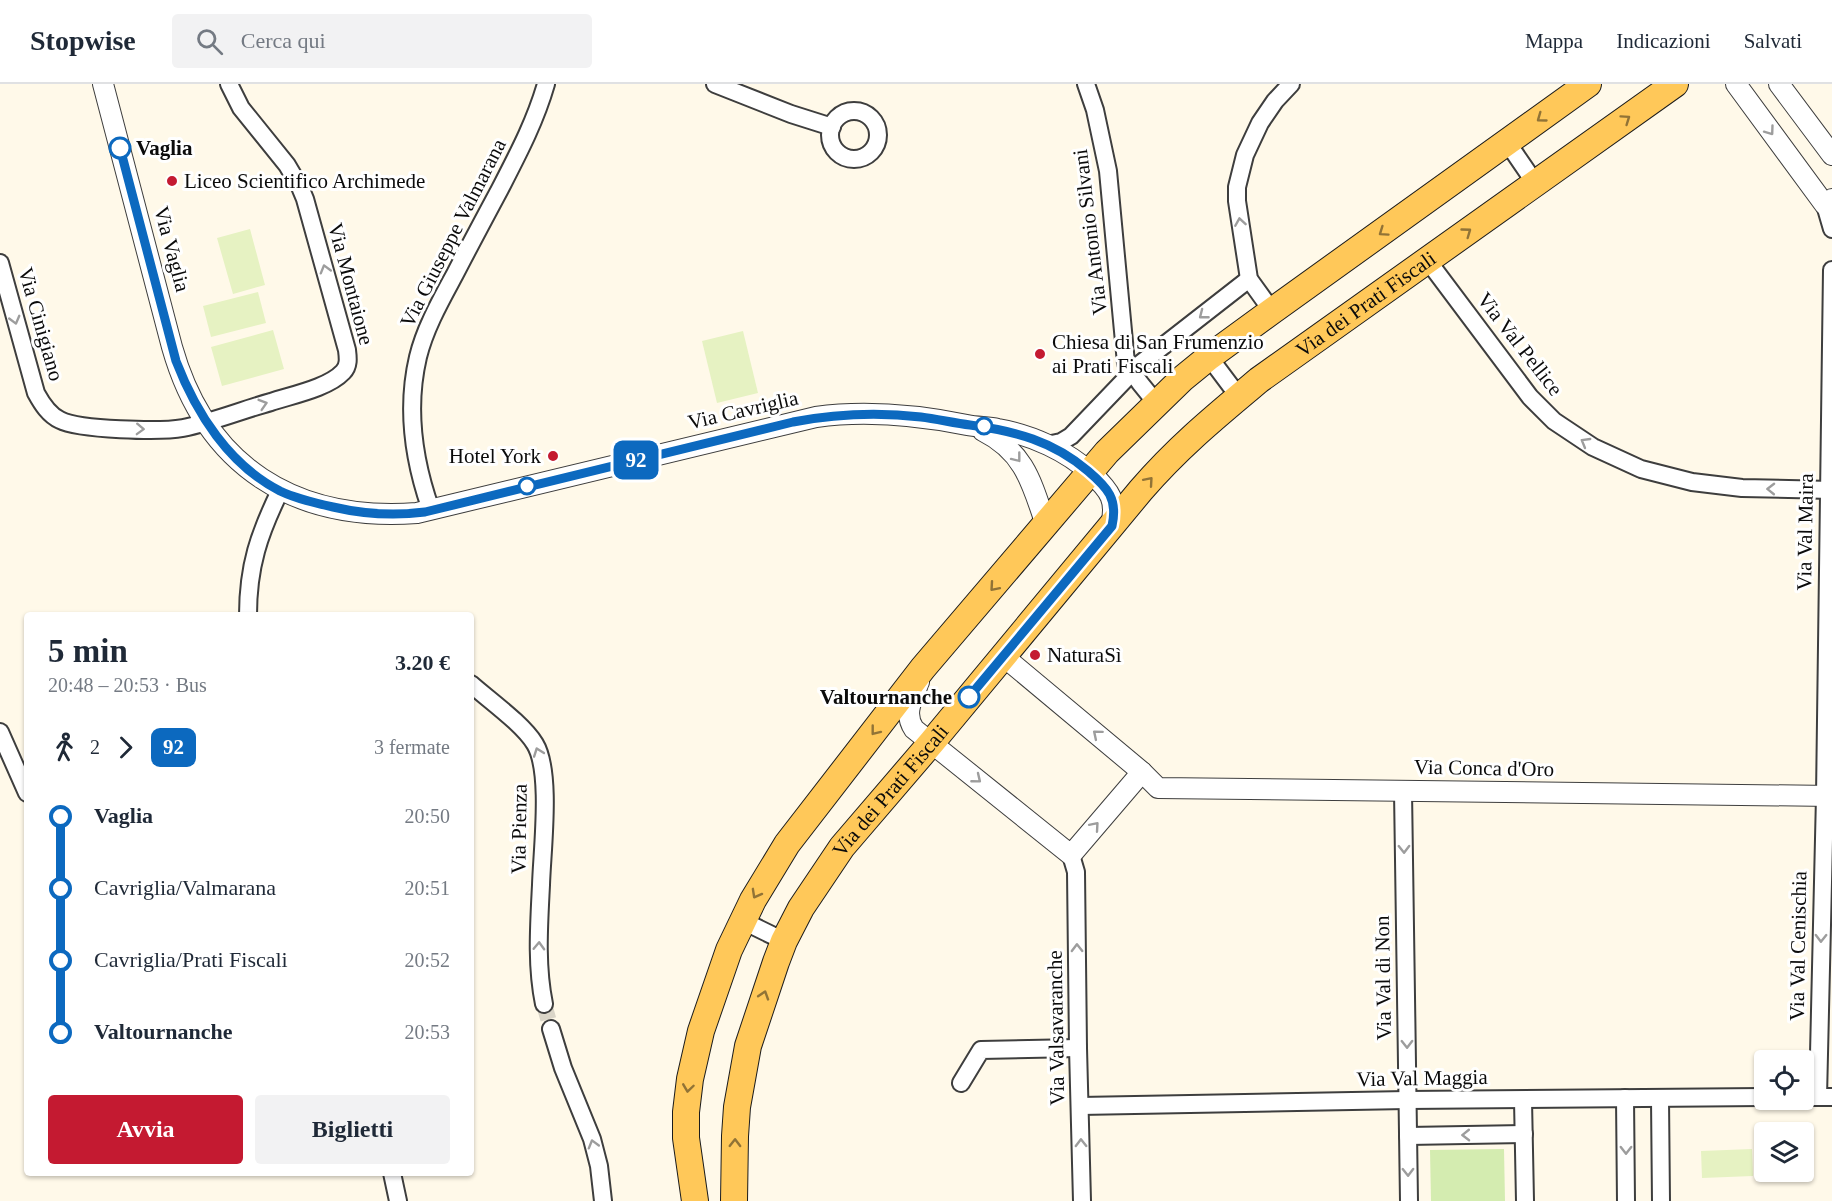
<!DOCTYPE html>
<html lang="it">
<head>
<meta charset="utf-8">
<style>
  :root { --surface:#fff; --page:#f2f2f3; --text:#1f2937; --muted:#747a83; --line:#e0e1e3; --accent:#c41a31 }
  body { margin:0; font-family:"Times New Roman",serif; background:var(--page); color:var(--text); height:100vh; display:flex; flex-direction:column; font-size:22px; white-space:nowrap }
  * { box-sizing:border-box; margin:0 }
  p { font-size:20px; color:var(--muted) }
  .icon { flex:none; width:33px; height:33px; fill:none; stroke:currentColor; stroke-width:2; stroke-linecap:round; stroke-linejoin:round }
  .map { position:relative; flex:1; overflow:hidden }
  .sheet { position:absolute; left:24px; top:528px; width:450px; height:564px; display:flex; flex-direction:column; background:var(--surface); border-radius:6px; box-shadow:0 2px 4px #0004 }
  .sheet>* { flex:none }
  .badge { padding:0 12px; border-radius:9px; font-size:21px; line-height:39px }
  .controls { position:absolute; left:1754px; top:966px; display:grid; gap:12px }
  .controls a { display:grid; place-items:center; width:60px; height:60px; border-radius:6px; background:var(--surface); box-shadow:0 2px 4px #0004; font-size:30px }
  .map>.badge { position:absolute; translate:-50% -50%; box-shadow:0 0 0 3px #fff }
  .legs { display:flex; align-items:center; gap:9px; height:66px; padding:0 24px; font-size:20px }
  .legs p { margin-inline-start:auto }
  .overview { display:flex; align-items:center; justify-content:space-between; height:102px; padding:0 24px }
  h1 { font-size:33px; font-weight:700; line-height:45px }
  .action { display:flex; gap:12px; margin-top:auto; padding:12px 24px }
  .action a { flex:1; height:69px; border-radius:6px; background:var(--accent); color:#fff; font-size:24px; font-weight:700; line-height:69px; text-align:center }
  .action a+a { background:var(--page); color:var(--text) }
  ul { padding:0 24px; list-style:none }
  li { display:flex; align-items:center; gap:21px; height:72px; font-size:22px }
  li i { display:grid; place-items:center; width:9px; height:100%; margin:0 8px; background:currentColor }
  li i::after { content:''; width:15px; height:15px; margin:-8px; border:4px solid; border-radius:50%; background:var(--surface) }
  li p { margin-inline-start:auto }
  li:first-child i { background:linear-gradient(#0000 50%,currentColor 0) }
  li:last-child i { background:linear-gradient(currentColor 50%,#0000 0) }
  header { display:flex; align-items:center; gap:36px; box-sizing:border-box; height:84px; padding:0 30px; background:var(--surface); border-bottom:2px solid var(--line) }
  header strong { font-size:28px }
  nav { display:flex; gap:33px; margin-inline-start:auto; font-size:21px }
  .search { width:420px; height:54px; background:var(--page); display:flex; align-items:center; gap:15px; box-sizing:border-box; padding:0 21px; border-radius:6px; color:var(--muted); font-size:22px }
  .map>svg:first-child { display:block }
</style>
</head>
<body>
<header>
<strong>Stopwise</strong>
<div class="search"><svg class="icon" aria-label="search" viewBox="0 0 24 24"><circle cx="10" cy="10" r="6"/><path d="M15 15l6 6"/></svg>Cerca qui</div>
<nav><a>Mappa</a><a>Indicazioni</a><a>Salvati</a></nav>
</header>
<div class="map">
<svg width="1832" height="1117" viewBox="0 0 1832 1117">
  <rect width="100%" height="100%" fill="#fff9e9"/>
  <polygon fill="#d4ecb0" points="1504,1065 1505,1117 1431,1117 1430,1066"/>
  <g fill="#e6f2c2">
    <polygon points="250,145 265,201 233,210 217,154"/>
    <polygon points="258,208 266,239 211,253 203,222"/>
    <polygon points="273,246 284,285 222,302 211,263"/>
    <polygon points="743,247 758,309 717,319 702,257"/>
    <polygon points="1752,1065 1753,1092 1702,1094 1701,1067"/>
  </g>
  <g fill="none" stroke-linecap="round" stroke-linejoin="round">
    <polyline stroke="#dad5c8" stroke-width="16" stroke-dasharray="16 8" stroke-linecap="butt" points="544,920 551,945"/>
    <defs>
      <g id="minor">
        <polyline points="715,0 791,30 832,43"/>
        <polyline points="1086,0 1095,26 1108,87 1126,279 1140,299 1157,320"/>
        <circle cx="854" cy="51" r="24"/>
        <polyline points="1507,58 1535,99"/>
        <polyline points="1825,121 1832,145"/>
        <polyline points="1428,177 1530,313 1554,337 1593,363 1641,385 1692,398 1742,404 1832,406"/>
        <path d="M0,179l36,130c6,11 13,22 24,27 19,10 101,12 123,8 30,-6 59,-18 88,-26 21,-7 57,-14 72,-30 6,-6 5,-14 4,-22l-42,-151 -5,-12 -13,-22 -46,-57 -12,-24"/>
        <polyline points="1272,227 1249,195 1237,117 1237,103 1245,71 1260,39 1275,17 1291,0"/>
        <polyline points="1209,273 1239,313"/>
        <polyline points="1047,361 1061,358 1071,352 1140,280 1249,195"/>
        <path d="M431,426c-17,-48 -25,-102 -13,-153 7,-29 23,-57 37,-83 15,-29 30,-57 45,-85 18,-35 35,-67 46,-105"/>
        <path d="M248,531c0,-49 11,-81 32,-124"/>
        <path d="M471,600c18,16 52,40 64,60 17,28 7,106 6,141 -2,40 -5,80 3,119"/>
        <polyline points="0,648 27,709"/>
        <polyline points="1403,707 1409,1117"/>
        <polyline points="1071,771 1076,788 1078,964 1082,1117"/>
        <polyline points="743,837 784,857"/>
        <polyline points="551,945 563,984 592,1055 599,1082 603,1117"/>
        <polyline points="961,999 981,966 1078,964"/>
        <polyline points="1803,1013 1832,1013"/>
        <polyline points="1818,1013 1825,712 1832,186"/>
        <polyline points="1625,1014 1626,1117"/>
        <polyline points="1660,1015 1661,1117"/>
        <polyline points="1523,1016 1525,1117"/>
        <polyline points="1080,1022 1407,1016 1764,1013"/>
        <polyline points="1408,1052 1524,1050"/>
        <polyline points="392,1089 398,1117"/>
      </g>
      <g id="tertiary">
        <path d="M103,0l69,263c34,120 123,175 245,166l399,-96c51,-7 101,-2 151,8 10,2 21,2 31,4 34,6 69,22 94,45 18,17 25,26 19,52"/>
        <polyline points="1736,0 1825,121 1832,115"/>
        <polyline points="1779,0 1832,71"/>
        <path d="M983,347c42,21 49,53 63,94"/>
        <polyline points="1003,572 1142,688 1158,704 1832,712"/>
        <path d="M919,598c-6,16 -16,31 -5,47l157,126 71,-83"/>
      </g>
      <g id="primary">
        <polyline points="695,1117 686,1054 686,1028 690,995 701,947 729,866 753,816 787,760 923,584 1107,368 1182,295 1209,273 1272,227 1588,0"/>
        <path id="s1" d="M734,1117l1,-65 2,-29 11,-61 28,-84 8,-21 17,-33 41,-61 90,-105 209,-252c37,-43 75,-74 118,-110l416,-296"/>
      </g>
    </defs>
    <use href="#minor" stroke="#3e3e3e" stroke-width="20"/>
    <use href="#tertiary" stroke="#3e3e3e" stroke-width="22"/>
    <use href="#primary" stroke="#1c1c1c" stroke-width="28"/>
    <use href="#minor" stroke="#fff" stroke-width="16"/>
    <use href="#tertiary" stroke="#fff" stroke-width="20"/>
    <use href="#primary" stroke="#ffc859" stroke-width="26"/>
  </g>
  <defs><path id="oneway-chevron" d="M-2-3.5L2.5 0L-2 3.5" fill="none" stroke-width="1.6" stroke-linecap="round" stroke-linejoin="round" transform="scale(1.5)"/></defs>
  <g stroke="#917336">
    <use href="#oneway-chevron" transform="translate(1541 34) rotate(144)"/>
    <use href="#oneway-chevron" transform="translate(1626 35) rotate(-35)"/>
    <use href="#oneway-chevron" transform="translate(1383 148) rotate(145)"/>
    <use href="#oneway-chevron" transform="translate(1467 148) rotate(-36)"/>
    <use href="#oneway-chevron" transform="translate(1149 397) rotate(-49)"/>
    <use href="#oneway-chevron" transform="translate(994 503) rotate(131)"/>
    <use href="#oneway-chevron" transform="translate(875 647) rotate(128)"/>
    <use href="#oneway-chevron" transform="translate(756 810) rotate(119)"/>
    <use href="#oneway-chevron" transform="translate(764 911) rotate(-72)"/>
    <use href="#oneway-chevron" transform="translate(688 1004) rotate(98)"/>
    <use href="#oneway-chevron" transform="translate(735 1059) rotate(-89)"/>
  </g>
  <g stroke="#9d9d9d">
    <use href="#oneway-chevron" transform="translate(1770 47) rotate(54)"/>
    <use href="#oneway-chevron" transform="translate(1240 138) rotate(-99)"/>
    <use href="#oneway-chevron" transform="translate(325 185) rotate(-106)"/>
    <use href="#oneway-chevron" transform="translate(1203 231) rotate(142)"/>
    <use href="#oneway-chevron" transform="translate(15 236) rotate(75)"/>
    <use href="#oneway-chevron" transform="translate(263 320) rotate(-17)"/>
    <use href="#oneway-chevron" transform="translate(140 345) rotate(2)"/>
    <use href="#oneway-chevron" transform="translate(1585 358) rotate(-150)"/>
    <use href="#oneway-chevron" transform="translate(1017 374) rotate(52)"/>
    <use href="#oneway-chevron" transform="translate(1771 405) rotate(-179)"/>
    <use href="#oneway-chevron" transform="translate(1097 650) rotate(-140)"/>
    <use href="#oneway-chevron" transform="translate(538 668) rotate(-110)"/>
    <use href="#oneway-chevron" transform="translate(977 695) rotate(39)"/>
    <use href="#oneway-chevron" transform="translate(1095 742) rotate(-49)"/>
    <use href="#oneway-chevron" transform="translate(1404 765) rotate(89)"/>
    <use href="#oneway-chevron" transform="translate(1821 854) rotate(91)"/>
    <use href="#oneway-chevron" transform="translate(539 862) rotate(-88)"/>
    <use href="#oneway-chevron" transform="translate(1077 864) rotate(-91)"/>
    <use href="#oneway-chevron" transform="translate(1407 960) rotate(89)"/>
    <use href="#oneway-chevron" transform="translate(1466 1051) rotate(179)"/>
    <use href="#oneway-chevron" transform="translate(1081 1059) rotate(-91)"/>
    <use href="#oneway-chevron" transform="translate(593 1060) rotate(-106)"/>
    <use href="#oneway-chevron" transform="translate(1626 1066) rotate(90)"/>
    <use href="#oneway-chevron" transform="translate(1408 1088) rotate(89)"/>
  </g>
  <g fill="none" stroke-linecap="round" stroke-linejoin="round">
    <defs>
      <path id="line-1" d="M120,64l56,213c20,52 53,104 104,130 17,8 35,12 53,16 30,7 61,9 92,5l368,-90c42,-8 84,-10 128,-5 16,2 33,6 49,8 45,6 83,16 118,46 20,17 30,28 24,55l-143,171"/>
    </defs>
    <use href="#line-1" stroke="#fff" stroke-width="14"/>
    <use href="#line-1" stroke="#0c69bf" stroke-width="9"/>
  </g>
  <g fill="#fff" stroke="#0c69bf" stroke-width="3">
    <circle cx="120" cy="64" r="10"/>
    <circle cx="984" cy="342" r="8"/>
    <circle cx="527" cy="402" r="8"/>
    <circle cx="969" cy="613" r="10"/>
  </g>
  <g fill="#c41a31" stroke="#fff" stroke-width="2">
    <circle cx="172" cy="97" r="6"/>
    <circle cx="1040" cy="270" r="6"/>
    <circle cx="553" cy="372" r="6"/>
    <circle cx="1035" cy="571" r="6"/>
  </g>
  <g text-anchor="middle" dominant-baseline="central" stroke-width="6" stroke-linejoin="round" paint-order="stroke">
    <g font-size="21" font-weight="bold" fill="#0b0b0b" stroke="#fff" text-anchor="start">
      <text x="136" y="64">Vaglia</text>
      <text x="952" y="613" text-anchor="end">Valtournanche</text>
    </g>
    <g font-size="21" fill="#0b0b0b" stroke="#fff" text-anchor="start">
      <text x="184" y="97">Liceo Scientifico Archimede</text>
      <text x="1052" y="258">Chiesa di San Frumenzio<tspan x="1052" dy="24">ai Prati Fiscali</tspan></text>
      <text x="541" y="372" text-anchor="end">Hotel York</text>
      <text x="1047" y="571">NaturaSì</text>
    </g>
    <g font-size="21" fill="#0b0b0b" stroke="#fff">
      <text transform="translate(1090 148) rotate(-97)">Via Antonio Silvani</text>
      <text transform="translate(453 149) rotate(-63)">Via Giuseppe Valmarana</text>
      <text transform="translate(172 165) rotate(75)">Via Vaglia</text>
      <text transform="translate(351 200) rotate(75)">Via Montaione</text>
      <text stroke="none"><textPath href="#s1" startOffset="1136">Via dei Prati Fiscali</textPath></text>
      <text transform="translate(41 240) rotate(74)">Via Cinigiano</text>
      <text transform="translate(1520 260) rotate(52)">Via Val Pellice</text>
      <text transform="translate(743 326) rotate(-13)">Via Cavriglia</text>
      <text transform="translate(1805 448) rotate(-89)">Via Val Maira</text>
      <text transform="translate(1484 684) rotate(1)">Via Conca d'Oro</text>
      <text stroke="none"><textPath href="#s1" startOffset="452">Via dei Prati Fiscali</textPath></text>
      <text transform="translate(519 745) rotate(-89)">Via Pienza</text>
      <text transform="translate(1798 862) rotate(-89)">Via Val Cenischia</text>
      <text transform="translate(1383 894) rotate(-91)">Via Val di Non</text>
      <text transform="translate(1056 944) rotate(-91)">Via Valsavaranche</text>
      <text transform="translate(1422 994) rotate(-1)">Via Val Maggia</text>
    </g>
  </g>
</svg>
<div class="controls">
<a><svg class="icon" aria-label="locate" viewBox="0 0 24 24"><circle cx="12" cy="12" r="6"/><path d="M12 2v4M12 18v4M2 12h4M18 12h4"/></svg></a>
<a><svg class="icon" aria-label="layers" viewBox="0 0 24 24"><path d="M12 4l9 5-9 5-9-5zM3 14l9 5 9-5"/></svg></a>
</div>
<b class="badge" style="left:636px;top:376px;background:#0c69bf;color:#fff">92</b>
<section class="sheet">
<div class="overview"><div><h1>5 min</h1><p>20:48 – 20:53 · Bus</p></div><b>3.20 €</b></div>
<div class="legs"><svg class="icon" aria-label="walk" viewBox="0 0 24 24"><circle cx="13" cy="4" r="2"/><path d="M13 8l-2 6 4 7M11 14l-3 7M7 12l3-4h3l4 4"/></svg>2<svg class="icon" aria-label="forward" viewBox="0 0 24 24"><path d="M9 5l7 7-7 7"/></svg><b class="badge" style="background:#0c69bf;color:#fff">92</b><p>3 fermate</p></div>
<ul>
<li><i style="color:#0c69bf"></i><b>Vaglia</b><p>20:50</p></li>
<li><i style="color:#0c69bf"></i><span>Cavriglia/Valmarana</span><p>20:51</p></li>
<li><i style="color:#0c69bf"></i><span>Cavriglia/Prati Fiscali</span><p>20:52</p></li>
<li><i style="color:#0c69bf"></i><b>Valtournanche</b><p>20:53</p></li>
</ul>
<div class="action"><a>Avvia</a><a>Biglietti</a></div>
</section>
</div>
</body>
</html>
